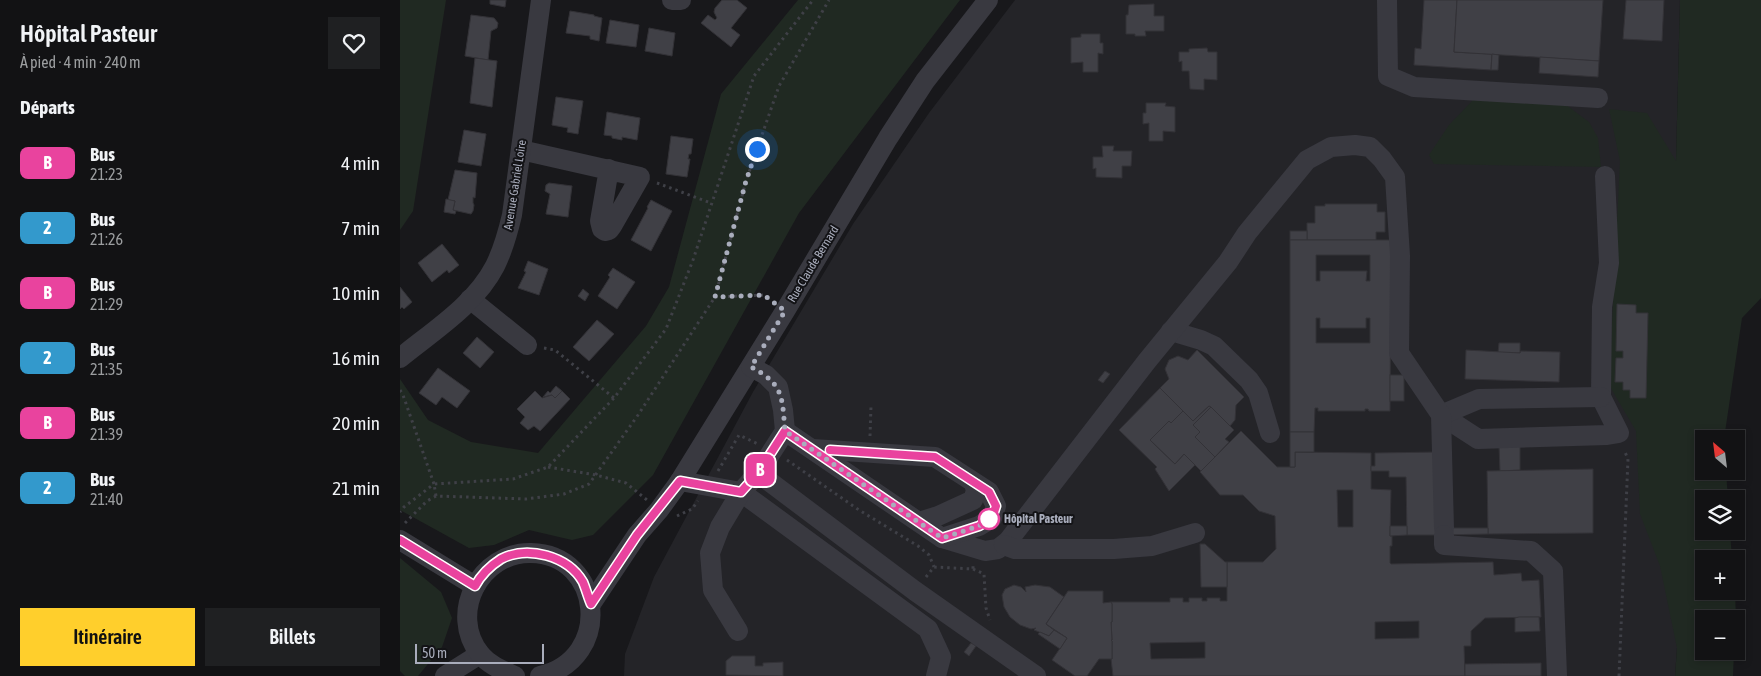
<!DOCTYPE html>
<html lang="fr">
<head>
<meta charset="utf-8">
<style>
  :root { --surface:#121214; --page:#1f2022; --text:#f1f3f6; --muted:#9c9ea0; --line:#313234; --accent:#ffcf2c }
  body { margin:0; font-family:"Asap Condensed",sans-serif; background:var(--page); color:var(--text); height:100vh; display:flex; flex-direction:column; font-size:19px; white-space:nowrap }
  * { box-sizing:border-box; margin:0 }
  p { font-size:16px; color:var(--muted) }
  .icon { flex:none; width:28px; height:28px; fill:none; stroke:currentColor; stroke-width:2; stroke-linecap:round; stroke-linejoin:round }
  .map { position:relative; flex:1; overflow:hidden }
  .drawer { display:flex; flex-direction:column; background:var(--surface); width:400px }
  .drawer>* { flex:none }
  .badge { padding:0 10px; border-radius:8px; font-size:18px; line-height:32px }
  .needle { width:32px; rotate:332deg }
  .buttons { position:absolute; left:1295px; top:430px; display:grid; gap:10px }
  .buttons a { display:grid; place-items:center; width:50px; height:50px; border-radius:0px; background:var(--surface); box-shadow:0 2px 8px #0003,0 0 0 1px var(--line); font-size:25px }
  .scale { position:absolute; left:15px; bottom:12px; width:129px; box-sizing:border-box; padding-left:5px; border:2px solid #a9adbc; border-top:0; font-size:14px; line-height:18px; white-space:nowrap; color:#a9adbc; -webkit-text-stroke:4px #131316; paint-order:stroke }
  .you { position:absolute; width:25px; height:25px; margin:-12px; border:4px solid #fff; border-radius:50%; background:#1a73e8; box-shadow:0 0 0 8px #1a73e833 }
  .map>.badge { position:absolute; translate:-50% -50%; box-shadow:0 0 0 2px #fff }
  h2 { padding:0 20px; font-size:19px; line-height:45px }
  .round { display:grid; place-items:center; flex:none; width:52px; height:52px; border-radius:0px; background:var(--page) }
  .overview { display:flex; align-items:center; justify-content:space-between; height:85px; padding:0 20px }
  h1 { font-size:24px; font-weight:600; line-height:38px }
  .action { display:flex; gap:10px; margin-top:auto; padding:10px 20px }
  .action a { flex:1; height:58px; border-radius:0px; background:var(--accent); color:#111; font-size:20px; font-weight:600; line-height:58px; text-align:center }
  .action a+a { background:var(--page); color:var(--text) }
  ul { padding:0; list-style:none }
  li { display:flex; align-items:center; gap:15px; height:65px; padding:0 20px }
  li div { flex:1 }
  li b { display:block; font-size:19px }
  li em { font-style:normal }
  li .badge { min-width:55px; font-weight:700; text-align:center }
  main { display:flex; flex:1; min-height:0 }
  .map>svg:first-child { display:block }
</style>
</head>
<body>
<main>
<section class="drawer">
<div class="overview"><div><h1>Hôpital Pasteur</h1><p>À pied · 4 min · 240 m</p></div><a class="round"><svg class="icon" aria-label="heart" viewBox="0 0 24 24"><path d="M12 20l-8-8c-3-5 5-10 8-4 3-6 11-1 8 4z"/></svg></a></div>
<h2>Départs</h2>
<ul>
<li><span class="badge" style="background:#e9439e;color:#fff">B</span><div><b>Bus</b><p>21:23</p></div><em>4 min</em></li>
<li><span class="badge" style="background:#39c;color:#fff">2</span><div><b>Bus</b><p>21:26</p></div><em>7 min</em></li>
<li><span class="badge" style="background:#e9439e;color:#fff">B</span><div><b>Bus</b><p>21:29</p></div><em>10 min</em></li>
<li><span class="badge" style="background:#39c;color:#fff">2</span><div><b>Bus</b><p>21:35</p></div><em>16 min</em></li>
<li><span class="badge" style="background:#e9439e;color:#fff">B</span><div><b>Bus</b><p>21:39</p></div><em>20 min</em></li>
<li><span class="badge" style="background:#39c;color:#fff">2</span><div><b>Bus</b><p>21:40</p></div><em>21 min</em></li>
</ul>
<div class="action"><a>Itinéraire</a><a>Billets</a></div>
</section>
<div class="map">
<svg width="1361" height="676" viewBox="0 0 1361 676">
  <rect width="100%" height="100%" fill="#18181b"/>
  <polygon fill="#242428" points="615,0 1280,0 1275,199 1277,648 1275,676 224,676 225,654 254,577 353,392 453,224 529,113"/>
  <g fill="#202922">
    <polygon points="0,0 46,0 13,211 0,230"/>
    <polygon points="398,0 560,0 399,213 253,475 193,535 172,540 129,530 94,545 69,548 0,510 0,379 28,420 71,442 138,453 246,326 269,287 321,94"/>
    <polygon points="1280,0 1361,0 1361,298 1342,318 1324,439 1304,439 1304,471 1326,471 1328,499 1304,499 1304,531 1330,531 1332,559 1304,559 1304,591 1335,591 1336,619 1304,619 1304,651 1334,651 1333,676 1275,676 1277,648 1260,566 1240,514 1236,431 1209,385 1220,161 1209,109 1247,113 1276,161"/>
    <polygon points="1073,100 1165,104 1189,122 1198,138 1201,167 1034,164 1029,155 1049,125"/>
    <polygon points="0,558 41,592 52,618 42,647 18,676 5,676 0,671"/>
  </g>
  <g fill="#404046" stroke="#333237" fill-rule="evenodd">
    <polygon points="90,0 106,0 105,7 90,4"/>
    <polygon points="322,0 337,0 347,8 331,28 340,35 331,47 301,23 308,15 315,20 317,18 314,12 315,8"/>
    <polygon points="1024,0 1057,0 1054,52 1092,54 1091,70 1014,65 1015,48 1021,49"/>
    <polygon points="1057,0 1203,0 1199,61 1054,52"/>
    <polygon points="1226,0 1264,0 1262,41 1223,39"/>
    <polygon points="754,4 754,16 764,16 764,31 745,31 746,36 735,36 735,34 726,34 726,15 728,15 729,5"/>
    <polygon points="170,11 194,15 194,16 202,18 199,41 190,39 190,36 166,33"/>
    <polygon points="71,15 94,18 98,23 97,28 91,31 88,60 65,56"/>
    <polygon points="210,20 239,25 236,47 206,43"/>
    <polygon points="249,28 275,33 272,56 245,51"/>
    <polygon points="681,34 700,34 700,43 703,43 703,54 698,53 698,72 683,72 683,62 671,63 671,38 681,37"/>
    <polygon points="807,48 808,52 817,52 817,80 804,79 804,90 790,89 789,71 782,71 782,61 779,62 779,52 789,52 789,49"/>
    <polygon points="1092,54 1099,55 1098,70 1091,70"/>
    <polygon points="1140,57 1199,61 1198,77 1139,73"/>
    <polygon points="75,58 97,61 92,107 70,103"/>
    <polygon points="156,97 183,101 178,134 167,132 168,128 152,125"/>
    <polygon points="746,103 766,103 765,106 775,107 775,132 763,131 763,141 749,141 749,123 743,124 743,113 746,113"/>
    <polygon points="207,112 240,118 237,140 222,137 222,140 212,138 212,136 204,135"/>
    <polygon points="64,130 86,134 81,166 58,162"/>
    <polygon points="271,136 293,139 291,154 289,154 288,159 290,159 287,177 266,174"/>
    <polygon points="702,146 714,146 713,151 732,151 731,166 722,166 722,178 696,177 696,168 693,169 693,157 703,157"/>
    <polygon points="55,170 77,173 75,198 73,197 73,203 74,205 73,211 71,214 53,210 55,201 48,200"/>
    <polygon points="149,183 172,186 168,217 146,214 150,194 145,191 146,185"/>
    <polygon points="46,199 55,201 53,210 56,211 55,214 44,212"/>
    <polygon points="251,200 272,211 251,251 231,240 248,208 247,207"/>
    <polygon points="925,204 977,204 977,212 985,212 985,232 976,232 976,240 907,240 907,223 915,223 915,206 925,206"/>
    <rect x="890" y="231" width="17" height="9"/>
    <path d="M890,240h101l-1,171h-21l-1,-2h-3v2h-47v-3h-3l-1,24h-24zM916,255h54v26h-4l1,-10h-47v10h-4zM916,318h4v10h46v-10h4v25h-54z"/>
    <polygon points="42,244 59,265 49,273 47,270 32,282 18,263"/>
    <polygon points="128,261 148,269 139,295 118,288 126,272 124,271"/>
    <polygon points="213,268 235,282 217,309 198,296 210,277 208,275"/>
    <polygon points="0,287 12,302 4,309 2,307 0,309"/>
    <polygon points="183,289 189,294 185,301 178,296"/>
    <polygon points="1217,304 1236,305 1236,313 1248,313 1246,398 1230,398 1230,390 1223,390 1223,382 1215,382 1216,358 1223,358 1223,351 1216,351"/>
    <polygon points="197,320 214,334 189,361 173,347"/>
    <polygon points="77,337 94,352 80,368 63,353"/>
    <polygon points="1099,343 1120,343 1120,353 1098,353"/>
    <polygon points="797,350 844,397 836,405 835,420 830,426 809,406 793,421 760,388 769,379 765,369 769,360 778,356 788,360"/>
    <polygon points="1066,350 1120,353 1121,351 1160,352 1159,382 1065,379"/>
    <polygon points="38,368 70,391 57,408 42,397 36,405 19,393"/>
    <polygon points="705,371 710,374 703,383 698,380"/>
    <rect x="990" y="375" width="14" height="26"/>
    <polygon points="156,386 162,391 155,398 152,395 143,397 148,391 150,393"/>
    <polygon points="760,388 783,411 771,423 769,421 750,440 775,464 784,454 795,465 769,491 755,469 757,467 719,430"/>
    <polygon points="135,391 142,398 152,395 155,398 162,391 170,399 140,431 134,426 128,430 120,423 125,417 117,409"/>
    <polygon points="809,406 811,407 793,425 800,432 795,437 815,457 801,471 784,454 775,464 750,440 769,421 771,423 783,411 793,421"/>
    <polygon points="811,407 834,430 825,439 829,442 815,457 795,437 800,432 793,425"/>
    <path d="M841,431l36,36h18v-15l76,1v36l20,1 -1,46h2v10h-2v17l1,1 102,-2 1,13 27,-2 1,8 17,-1 2,37 -56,1 -14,13v15h-7l1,30h-352l-2,-17h1v-18l-1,-1h1l-1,-18h1v-18l-1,-2h59v-4h13v4h6v-4h13v3h5v-3h13v3h7v-39h36l13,-13 -1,-33 -16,-5 -16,-16h-23l-20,-23zM937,490h16v37h-15zM1019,621v17l-44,1v-17zM805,642v16l-54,1 -1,-16z"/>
    <polygon points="890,432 914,432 914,452 895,452 895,467 890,467"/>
    <polygon points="1120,445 1120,470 1100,471 1099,446"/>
    <polygon points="1038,452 1039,535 1007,535 1006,477 989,477 989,471 971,471 971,466 975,466 975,453"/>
    <polygon points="1193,469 1193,533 1088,534 1087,471"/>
    <polygon points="990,526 1007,526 1007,535 990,536"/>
    <polygon points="1044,528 1088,528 1088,534 1039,535"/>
    <polygon points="800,544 805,544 825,562 827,562 827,587 801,587"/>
    <polygon points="614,585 621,587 626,592 625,587 635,585 650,587 664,597 646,624 654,630 649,636 634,630 636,628 631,629 620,625 610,617 604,607 602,595 605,589"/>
    <polygon points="668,591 703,591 703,603 711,602 712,604 712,622 711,622 712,640 711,640 712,641 712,659 699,659 687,676 675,676 652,660 667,638 646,624"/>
    <polygon points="1119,617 1139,617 1140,631 1115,632 1115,618"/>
    <polygon points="654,630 667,638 660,649 638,634 640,632 649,636"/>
    <polygon points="571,643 576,646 569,656 564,652"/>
    <polygon points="332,656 355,656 355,666 363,666 363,663 383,662 383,676 326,675 326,661"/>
    <polygon points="1141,663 1141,676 1065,676 1065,664"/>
  </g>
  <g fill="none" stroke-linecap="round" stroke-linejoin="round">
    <g stroke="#3f4047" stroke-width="3" stroke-dasharray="2.5 4" stroke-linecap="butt">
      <polyline points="257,183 311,203"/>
      <polyline points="315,297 364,295 370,300"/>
      <polyline points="144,348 155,350 214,398"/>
      <polyline points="0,390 3,395 34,484 4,507 0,512"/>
      <polyline points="470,436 471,406"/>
      <polyline points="387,460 459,510 518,546 529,555 534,567"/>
      <polyline points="148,467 196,475 226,483 247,500"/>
      <polyline points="318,471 339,435 358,444"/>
      <polyline points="36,496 34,484 113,479 148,467 214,398 266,329 293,260 354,76 413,0"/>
      <polyline points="277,516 292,509 298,501"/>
      <polyline points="5,523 27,501 36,496 126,499 164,494 189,484 238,415 315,297 346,181 379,86 429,0"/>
      <polyline points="573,569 584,574 586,608 590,620"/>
      <polyline points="526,577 534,567 573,569 573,566"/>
      <polyline points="1219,676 1228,459 1224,450"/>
    </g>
    <g stroke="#393940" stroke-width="20">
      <polyline points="272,0 281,0"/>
      <polyline points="987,0 988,76 1014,87 1198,98"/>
      <polyline points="121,150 240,177 212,226 209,230 205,231 202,229 200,221 209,169"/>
      <polyline points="70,299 127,345"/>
      <polyline points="771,331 801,340 814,346 849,380 858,393 870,433"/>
      <path d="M0,358c33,-27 75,-53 95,-92 8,-16 13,-34 17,-51l29,-215"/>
      <polyline points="1041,415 1078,439 1207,435 1219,433 1201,397 1202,307 1209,263 1205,176"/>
      <polyline points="1041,415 1079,399 1201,397"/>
      <polyline points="385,431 542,538 585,551 598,549 608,541 747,361 828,262 847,233 907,160 931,147 955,145 970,147 982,159 995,177 1000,256 999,353 1041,415 1044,528"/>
      <polyline points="413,449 535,457 589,492 596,506 592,518 579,526 542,538"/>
      <polyline points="358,473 515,591 636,676"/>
      <polyline points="280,481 341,492 528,629 541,657 536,676"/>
      <polyline points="519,522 538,516 573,500 576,491 574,483"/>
      <polyline points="1044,535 1044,545 1131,551 1153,571 1157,676"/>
      <polyline points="0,540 75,586"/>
      <polyline points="604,545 615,549 714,549 752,546 795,533"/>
      <polyline points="191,604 237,535 259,510 280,481 385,311 488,138 525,81 588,0"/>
      <polyline points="338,631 313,590 310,553 320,527 341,492 358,473 385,431 383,410 378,387 366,375 351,367"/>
      <polyline points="45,676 80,654"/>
      <path d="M115,676c-13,-6 -26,-11 -35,-22 -32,-41 0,-102 51,-101 72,1 83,106 9,123"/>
    </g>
  </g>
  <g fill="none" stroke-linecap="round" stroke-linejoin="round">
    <defs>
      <path id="line" d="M0,540l75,46c6,-11 15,-20 26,-27 27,-14 67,-3 82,23 3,7 5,15 8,22l46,-69 43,-54 61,11 17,-19 27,-42 157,107 37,-12 13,-8 4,-12 -7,-14 -54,-35 -105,-7"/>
    </defs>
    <use href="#line" stroke="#fff" stroke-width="11"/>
    <use href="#line" stroke="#e9439e" stroke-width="8"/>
    <path stroke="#a9adbc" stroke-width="5" stroke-dasharray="0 9" d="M357,149l-11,32 -31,116 49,-2 21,16 -34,56c33,17 31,30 34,64l157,107 37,-12 13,-8 -3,1"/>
  </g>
  <circle fill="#fff" stroke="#e9439e" stroke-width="2.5" cx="589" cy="519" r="10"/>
  <g text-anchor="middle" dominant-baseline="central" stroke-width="4" stroke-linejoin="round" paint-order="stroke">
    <g font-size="12" fill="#a9adbc" stroke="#131316">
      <text transform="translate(115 185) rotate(-81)">Avenue Gabriel Loire</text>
      <text transform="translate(413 264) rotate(-59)">Rue Claude Bernard</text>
    </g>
    <g font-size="12" font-weight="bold" fill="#a9adbc" stroke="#131316" text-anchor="start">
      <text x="604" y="519">Hôpital Pasteur</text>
    </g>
  </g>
</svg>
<div class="buttons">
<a><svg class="needle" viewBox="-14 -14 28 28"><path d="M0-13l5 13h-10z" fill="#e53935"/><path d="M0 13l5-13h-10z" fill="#9c9ea0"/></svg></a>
<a><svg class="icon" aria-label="layers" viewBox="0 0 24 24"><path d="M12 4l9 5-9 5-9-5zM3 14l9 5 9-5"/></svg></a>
<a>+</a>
<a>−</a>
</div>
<div class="scale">50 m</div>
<div class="you" style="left:357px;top:149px"></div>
<b class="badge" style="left:360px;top:470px;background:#e9439e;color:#fff">B</b>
</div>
</main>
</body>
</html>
